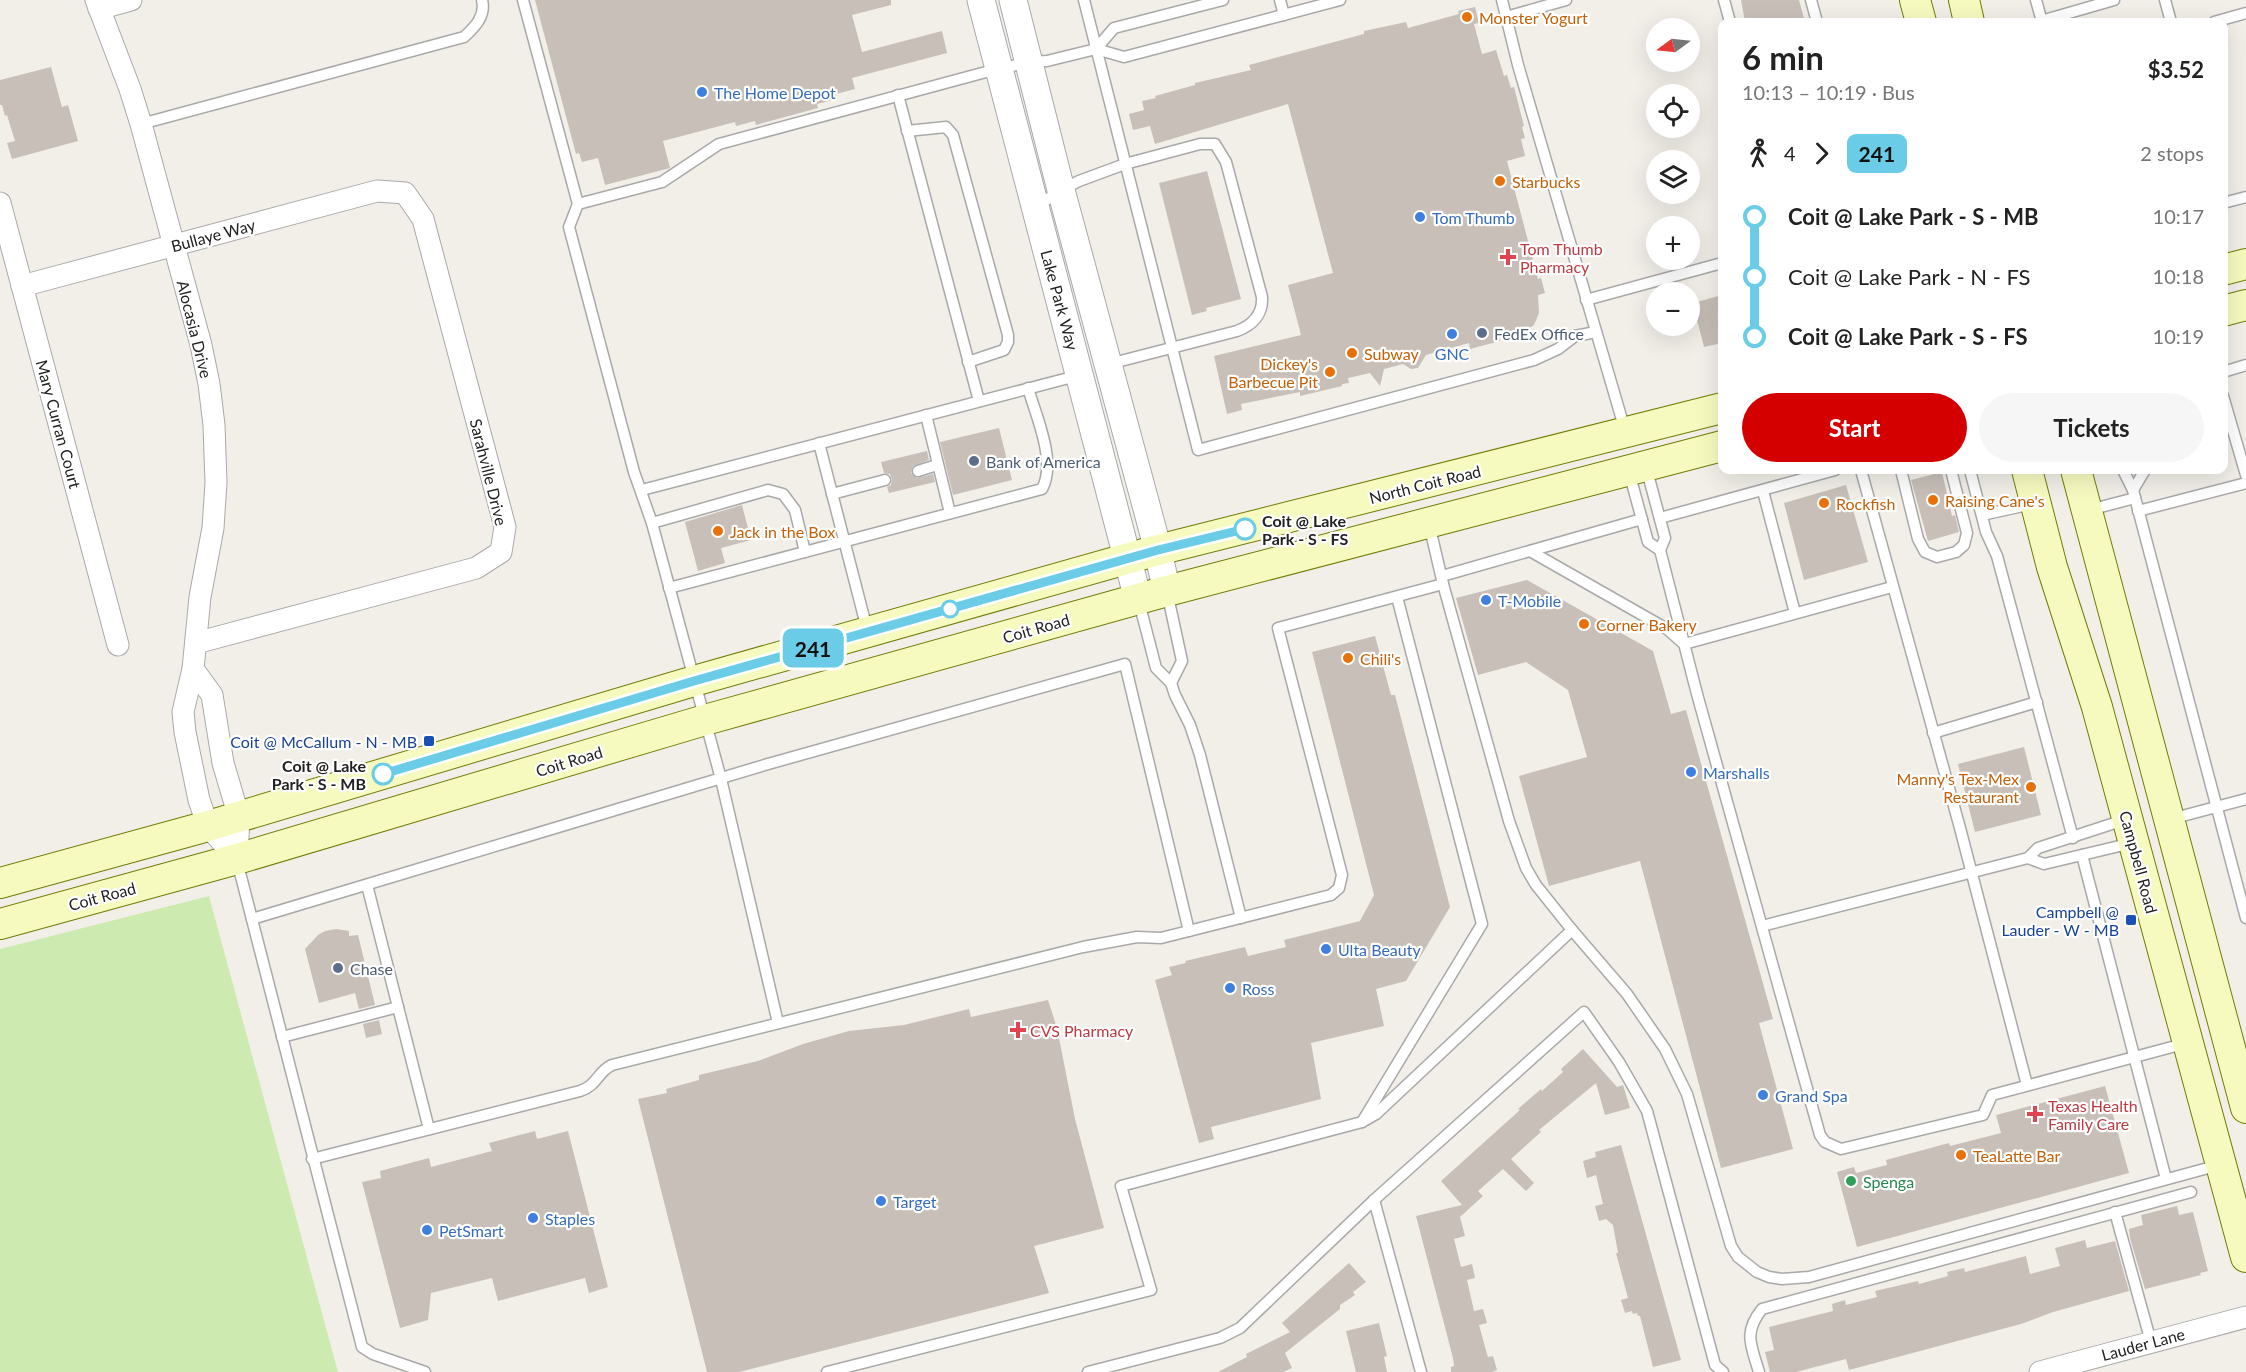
<!DOCTYPE html>
<html lang="en">
<head>
<meta charset="utf-8">
<style>
  :root { --surface:#fff; --page:#f6f6f6; --text:#222; --muted:#767676; --accent:#d40000 }
  body { margin:0; font-family:Lato,sans-serif; background:var(--page); color:var(--text); height:100vh; display:flex; flex-direction:column; font-size:22px; white-space:nowrap }
  * { box-sizing:border-box; margin:0 }
  p { font-size:20px; color:var(--muted) }
  .icon { flex:none; width:33px; height:33px; fill:none; stroke:currentColor; stroke-width:2; stroke-linecap:round; stroke-linejoin:round }
  .map { position:relative; flex:1; overflow:hidden }
  .details { position:absolute; left:1718px; top:18px; width:510px; height:456px; display:flex; flex-direction:column; background:var(--surface); border-radius:12px; box-shadow:0 6px 24px #0002 }
  .details>* { flex:none }
  .badge { padding:0 12px; border-radius:9px; font-size:21px; line-height:39px }
  .needle { width:39px; rotate:255deg }
  .controls { position:absolute; left:1646px; top:18px; display:grid; gap:12px }
  .controls a { display:grid; place-items:center; width:54px; height:54px; border-radius:50%; background:var(--surface); box-shadow:0 6px 24px #0002; font-size:30px }
  .map>.badge { position:absolute; translate:-50% -50%; box-shadow:0 0 0 3px #fff }
  .legs { display:flex; align-items:center; gap:9px; height:66px; padding:0 24px; font-size:20px }
  .legs p { margin-inline-start:auto }
  .overview { display:flex; align-items:center; justify-content:space-between; height:102px; padding:0 24px }
  h1 { font-size:33px; font-weight:700; line-height:45px }
  .action { display:flex; gap:12px; margin-top:auto; padding:12px 24px }
  .action a { flex:1; height:69px; border-radius:36px; background:var(--accent); color:#fff; font-size:24px; font-weight:700; line-height:69px; text-align:center }
  .action a+a { background:var(--page); color:var(--text) }
  ul { padding:0 24px; list-style:none }
  li { display:flex; align-items:center; gap:21px; height:60px; font-size:22px }
  li i { display:grid; place-items:center; width:9px; height:100%; margin:0 8px; background:currentColor }
  li i::after { content:''; width:15px; height:15px; margin:-8px; border:4px solid; border-radius:50%; background:var(--surface) }
  li p { margin-inline-start:auto }
  li:first-child i { background:linear-gradient(#0000 50%,currentColor 0) }
  li:last-child i { background:linear-gradient(currentColor 50%,#0000 0) }
  .map>svg:first-child { display:block }
</style>
</head>
<body>
<div class="map">
<svg width="2246" height="1372" viewBox="0 0 2246 1372">
  <rect width="100%" height="100%" fill="#f2efe9"/>
  <polygon fill="#cdebb0" points="209,896 338,1372 0,1372 0,949"/>
  <g fill="#c7bfb8">
    <polygon points="535,0 891,0 891,5 852,15 862,52 942,31 947,53 852,78 855,89 836,94 837,99 817,104 818,108 756,125 755,121 736,126 735,122 663,141 670,168 605,185 598,158 582,162 579,153 576,154"/>
    <polygon points="1741,0 1799,0 1805,22 1745,22"/>
    <polygon points="1475,7 1479,23 1474,24 1482,54 1496,50 1504,76 1507,75 1511,88 1514,87 1524,126 1522,127 1525,138 1521,139 1525,156 1507,161 1538,279 1541,278 1545,293 1538,295 1539,313 1534,325 1528,329 1499,337 1500,341 1470,349 1469,343 1426,355 1418,368 1411,369 1403,364 1384,369 1380,386 1370,373 1348,378 1349,383 1342,384 1342,386 1300,396 1300,392 1241,404 1242,410 1227,414 1214,356 1301,335 1288,285 1333,273 1288,104 1155,144 1150,126 1133,130 1129,114 1144,110 1142,101 1156,98 1155,96 1195,85 1195,83 1251,70 1249,65 1364,34 1364,31 1406,22 1408,28 1459,14 1458,11"/>
    <polygon points="51,67 62,107 68,105 78,141 12,159 7,143 15,141 7,115 5,116 2,105 0,105 0,80"/>
    <polygon points="1207,171 1241,299 1206,308 1207,311 1192,315 1159,183"/>
    <polygon points="1722,295 1722,343 1704,347 1694,308 1697,302"/>
    <polygon points="999,428 1012,480 953,495 940,442"/>
    <polygon points="927,451 929,460 913,466 911,473 917,478 933,474 935,482 889,493 887,487 891,485 892,479 890,474 884,473 881,462"/>
    <polygon points="1942,472 1952,516 1955,515 1959,532 1928,541 1911,480"/>
    <polygon points="1846,485 1868,562 1804,580 1784,503"/>
    <polygon points="742,505 751,540 721,548 725,563 698,571 685,522"/>
    <polygon points="1527,580 1653,651 1671,714 1686,710 1773,1019 1759,1023 1793,1149 1721,1168 1640,861 1549,886 1519,776 1587,757 1568,690 1526,662 1478,675 1456,598"/>
    <polygon points="1375,636 1391,695 1395,695 1450,907 1406,981 1376,989 1384,1026 1311,1043 1321,1099 1211,1127 1214,1139 1199,1143 1155,980 1172,975 1169,967 1186,963 1185,961 1245,947 1248,956 1286,947 1284,940 1360,921 1374,895 1312,652"/>
    <polygon points="2024,747 2041,815 1975,832 1958,764"/>
    <polygon points="336,929 349,931 349,936 358,935 375,1005 359,1009 355,993 319,1003 305,949 318,935 325,931"/>
    <polygon points="1048,1000 1057,1028 1075,1119 1104,1228 1034,1246 1049,1293 739,1372 707,1372 638,1099 667,1093 666,1089 699,1080 699,1075 758,1061 803,1044 849,1031 904,1025 969,1009 971,1017"/>
    <polygon points="379,1020 382,1034 366,1038 363,1024"/>
    <polygon points="1583,1049 1617,1087 1623,1085 1630,1108 1605,1115 1596,1083 1539,1130 1541,1132 1511,1159 1534,1183 1526,1191 1503,1169 1478,1191 1483,1196 1460,1217 1465,1236 1454,1239 1461,1267 1472,1264 1475,1278 1467,1280 1474,1311 1483,1309 1487,1323 1479,1325 1487,1354 1488,1357 1493,1356 1497,1370 1492,1372 1451,1372 1451,1367 1454,1366 1453,1358 1416,1216 1462,1205 1441,1181 1520,1110 1518,1109 1541,1089 1542,1091 1563,1072 1561,1069"/>
    <polygon points="2105,1086 2129,1173 1857,1247 1837,1172 1854,1167 1856,1173 1887,1165 1886,1160 1949,1143 1950,1146 2001,1133 1996,1115"/>
    <polygon points="535,1131 537,1139 568,1131 608,1287 589,1293 585,1278 498,1301 492,1278 431,1293 428,1320 400,1328 362,1182 381,1178 380,1171 429,1158 431,1167 492,1151 489,1143"/>
    <polygon points="1621,1145 1681,1360 1653,1367 1640,1316 1638,1316 1637,1313 1633,1314 1632,1311 1625,1313 1621,1300 1628,1298 1616,1253 1618,1253 1613,1225 1606,1219 1599,1221 1595,1206 1603,1204 1596,1175 1587,1178 1583,1161 1596,1157 1595,1152"/>
    <polygon points="2177,1206 2179,1215 2193,1212 2208,1271 2200,1273 2201,1275 2145,1289 2130,1238 2129,1229 2143,1225 2141,1215"/>
    <polygon points="2085,1240 2087,1248 2115,1241 2129,1291 2053,1312 2021,1324 1849,1370 1846,1359 1796,1372 1770,1372 1765,1352 1774,1350 1769,1327 1833,1311 1832,1304 1845,1300 1846,1305 1877,1297 1875,1291 1918,1281 1919,1284 1948,1276 1947,1272 1964,1268 1965,1272 2026,1256 2030,1274 2060,1266 2055,1248"/>
    <polygon points="1349,1263 1366,1282 1353,1292 1355,1295 1340,1305 1340,1309 1285,1353 1292,1368 1283,1372 1218,1372 1247,1357 1246,1354 1290,1332 1282,1323"/>
    <polygon points="1379,1323 1387,1356 1384,1357 1387,1372 1356,1372 1346,1331"/>
  </g>
  <g fill="none" stroke-linecap="round" stroke-linejoin="round">
    <defs>
      <g id="service">
        <polyline points="523,0 578,204"/>
        <polyline points="1084,0 1198,450 1534,360 1558,349 1575,336 1596,332"/>
        <polyline points="1280,0 1284,15"/>
        <polyline points="1502,0 1518,65 1625,430"/>
        <polyline points="1724,0 1730,22"/>
        <polyline points="1811,0 1817,22"/>
        <polyline points="2036,0 2042,22"/>
        <polyline points="2165,0 2171,22"/>
        <polyline points="1506,17 1566,0"/>
        <polyline points="2041,21 2114,0"/>
        <polyline points="2214,22 2246,13"/>
        <polyline points="1096,49 1114,28 1223,0"/>
        <polyline points="898,95 979,401"/>
        <path d="M141,124l323,-87c11,-10 22,-21 18,-37"/>
        <polyline points="907,131 946,127 953,135 1008,335 1008,342 1004,350 968,362"/>
        <polyline points="2223,203 2246,197"/>
        <path d="M1036,207l25,-17 18,-9 46,-17 75,-20h15l11,18 36,135c1,17 -9,28 -25,34l-128,33"/>
        <polyline points="1586,300 1722,263"/>
        <polyline points="2223,372 2246,365"/>
        <polyline points="2223,396 2246,475"/>
        <polyline points="926,415 950,513"/>
        <polyline points="819,443 867,629"/>
        <polyline points="1861,470 1960,828 2027,1085"/>
        <polyline points="1901,470 1918,539 1925,552 1937,557 1956,552 1964,545 1967,533 1951,470"/>
        <polyline points="1970,470 1986,532 1997,556 2073,838"/>
        <polyline points="2123,470 2133,490 2246,918"/>
        <polyline points="918,471 937,465"/>
        <polyline points="1629,472 1648,542 1660,550 1665,538 1646,467"/>
        <polyline points="642,490 1080,375"/>
        <polyline points="2133,490 2145,470"/>
        <polyline points="1763,491 1795,613"/>
        <polyline points="832,494 885,480"/>
        <polyline points="2089,510 2135,498"/>
        <polyline points="2138,511 2246,483"/>
        <polyline points="1982,515 2032,504"/>
        <polyline points="1660,518 1835,470"/>
        <polyline points="652,523 768,490 783,494 795,510 805,552"/>
        <polyline points="1429,524 1443,584 1509,821 1526,868 1536,885 1572,930 1627,994 1665,1049 1687,1094 1731,1246 1738,1257 1757,1272 1769,1277 1782,1279 1809,1277 2219,1165"/>
        <polyline points="1660,550 1697,694 1820,1135 1825,1142 1841,1149 1983,1115 1992,1095 2187,1043"/>
        <polyline points="1530,551 1667,629 1684,644 1892,587"/>
        <polyline points="1442,576 1642,519"/>
        <path d="M669,588l373,-99c15,-27 -6,-73 -14,-101"/>
        <polyline points="1167,592 1182,661 1171,683"/>
        <polyline points="1139,602 1156,668 1171,683 1175,695 1190,725 1200,755 1241,918"/>
        <polyline points="1933,733 2037,702"/>
        <polyline points="2171,819 2246,799"/>
        <polyline points="2082,855 2166,1179"/>
        <polyline points="2028,858 2044,864 2132,843"/>
        <polyline points="237,861 362,1347 373,1354 425,1372"/>
        <polyline points="367,885 429,1129"/>
        <polyline points="252,919 768,764 1125,664 1189,931"/>
        <polyline points="1762,926 2028,858 2038,848 2124,820"/>
        <polyline points="778,1023 721,779 652,523 634,472 569,227 578,204 662,182 719,144 986,72 1029,62 1047,61 1096,49 1124,57 1340,0"/>
        <polyline points="282,1037 398,1007"/>
        <polyline points="1362,1122 1376,1114 1572,930"/>
        <path d="M312,1159l268,-68c18,-6 17,-19 32,-26l471,-118 54,-10 24,1 170,-43 8,-7 3,-13 -64,-247 165,-44"/>
        <polyline points="1374,1200 1421,1372"/>
        <polyline points="2115,1212 2151,1342"/>
        <polyline points="827,1372 1151,1290 1121,1186 1362,1122 1482,924 1397,597"/>
        <polyline points="1088,1372 1220,1338 1240,1328 1374,1200 1584,1012 1619,1062 1647,1111 1715,1365 1723,1372"/>
        <path d="M1759,1372c-8,-27 -16,-39 3,-63l429,-117"/>
      </g>
      <g id="minor">
        <polyline points="96,0 130,89 141,124 201,345 209,384 214,425 216,483 213,528 200,597 193,669 183,712 185,732 199,800 208,826 237,859"/>
        <polyline points="99,9 131,0"/>
        <polyline points="0,203 118,645"/>
        <polyline points="22,286 377,191 405,193 423,219 505,527 501,552 476,568 196,643"/>
        <polyline points="193,669 212,695 223,763 239,817 237,859"/>
        <polyline points="2040,1372 2246,1317"/>
      </g>
      <g id="tertiary">
        <polyline points="981,0 1138,599"/>
        <polyline points="1013,0 1061,190 1153,531 1167,591"/>
      </g>
      <g id="secondary">
        <polyline points="1915,0 1921,22"/>
        <polyline points="1964,0 1969,22"/>
        <polyline points="2223,270 2246,264"/>
        <polyline points="2223,311 2246,305"/>
        <polyline points="2027,470 2052,567 2097,707 2246,1257"/>
        <polyline points="2076,470 2246,1108"/>
        <polyline points="0,883 208,826 694,681 1158,550 1722,408"/>
        <polyline points="0,924 237,859 705,720 1167,591 1722,446"/>
      </g>
    </defs>
    <use href="#service" stroke="#a9a9a9" stroke-width="13"/>
    <use href="#minor" stroke="#a9a9a9" stroke-width="23"/>
    <use href="#tertiary" stroke="#a9a9a9" stroke-width="29"/>
    <use href="#secondary" stroke="#707d05" stroke-width="32"/>
    <use href="#service" stroke="#fff" stroke-width="10"/>
    <use href="#minor" stroke="#fff" stroke-width="21"/>
    <use href="#tertiary" stroke="#fff" stroke-width="27"/>
    <use href="#secondary" stroke="#f7fabf" stroke-width="30"/>
  </g>
  <g fill="none" stroke-linecap="round" stroke-linejoin="round">
    <defs>
      <polyline id="line-1" points="383,774 694,681 1158,550 1245,529"/>
    </defs>
    <use href="#line-1" stroke="#fff" stroke-width="14"/>
    <use href="#line-1" stroke="#6bcce7" stroke-width="9"/>
  </g>
  <g fill="#e8710a" stroke="#fff" stroke-width="2">
    <circle cx="1467" cy="17" r="6"/>
    <circle cx="1500" cy="181" r="6"/>
    <circle cx="1352" cy="353" r="6"/>
    <circle cx="1330" cy="372" r="6"/>
    <circle cx="1933" cy="500" r="6"/>
    <circle cx="1824" cy="503" r="6"/>
    <circle cx="718" cy="531" r="6"/>
    <circle cx="1584" cy="624" r="6"/>
    <circle cx="1348" cy="658" r="6"/>
    <circle cx="2031" cy="787" r="6"/>
    <circle cx="1961" cy="1155" r="6"/>
  </g>
  <g fill="#3f7fe0" stroke="#fff" stroke-width="2">
    <circle cx="702" cy="92" r="6"/>
    <circle cx="1420" cy="217" r="6"/>
    <circle cx="1452" cy="334" r="6"/>
    <circle cx="1486" cy="600" r="6"/>
    <circle cx="1691" cy="772" r="6"/>
    <circle cx="1326" cy="949" r="6"/>
    <circle cx="1230" cy="988" r="6"/>
    <circle cx="1763" cy="1095" r="6"/>
    <circle cx="881" cy="1201" r="6"/>
    <circle cx="533" cy="1218" r="6"/>
    <circle cx="427" cy="1230" r="6"/>
  </g>
  <g fill="#e0444e" stroke="#fff" stroke-width="2">
    <path d="M1505 248h6v6h6v6h-6v6h-6v-6h-6v-6h6z"/>
    <path d="M1015 1021h6v6h6v6h-6v6h-6v-6h-6v-6h6z"/>
    <path d="M2032 1105h6v6h6v6h-6v6h-6v-6h-6v-6h6z"/>
  </g>
  <g fill="#5c6f8a" stroke="#fff" stroke-width="2">
    <circle cx="1482" cy="333" r="6"/>
    <circle cx="974" cy="461" r="6"/>
    <circle cx="338" cy="968" r="6"/>
  </g>
  <g fill="#fff" stroke="#6bcce7" stroke-width="3">
    <circle cx="1245" cy="529" r="10"/>
    <circle cx="950" cy="609" r="8"/>
    <circle cx="383" cy="774" r="10"/>
  </g>
  <g fill="#1a4fb4" stroke="#fff" stroke-width="2">
    <rect x="423" y="735" width="12" height="12" rx="3"/>
    <rect x="2125" y="914" width="12" height="12" rx="3"/>
  </g>
  <circle fill="#2e9e5b" stroke="#fff" stroke-width="2" cx="1851" cy="1181" r="6"/>
  <g text-anchor="middle" dominant-baseline="central" stroke-width="4.5" stroke-linejoin="round" paint-order="stroke">
    <g font-size="16" fill="#c56008" stroke="#fff" text-anchor="start">
      <text x="1479" y="17">Monster Yogurt</text>
      <text x="1512" y="181">Starbucks</text>
      <text x="1364" y="353">Subway</text>
      <text x="1318" y="363" text-anchor="end">Dickey's<tspan x="1318" dy="18">Barbecue Pit</tspan></text>
      <text x="1945" y="500">Raising Cane's</text>
      <text x="1836" y="503">Rockfish</text>
      <text x="730" y="531">Jack in the Box</text>
      <text x="1596" y="624">Corner Bakery</text>
      <text x="1360" y="658">Chili's</text>
      <text x="2019" y="778" text-anchor="end">Manny's Tex-Mex<tspan x="2019" dy="18">Restaurant</tspan></text>
      <text x="1973" y="1155">TeaLatte Bar</text>
    </g>
    <g font-size="16" fill="#366cbe" stroke="#fff" text-anchor="start">
      <text x="714" y="92">The Home Depot</text>
      <text x="1432" y="217">Tom Thumb</text>
      <text x="1452" y="353" text-anchor="middle">GNC</text>
      <text x="1498" y="600">T-Mobile</text>
      <text x="1703" y="772">Marshalls</text>
      <text x="1338" y="949">Ulta Beauty</text>
      <text x="1242" y="988">Ross</text>
      <text x="1775" y="1095">Grand Spa</text>
      <text x="893" y="1201">Target</text>
      <text x="545" y="1218">Staples</text>
      <text x="439" y="1230">PetSmart</text>
    </g>
    <g font-size="16" fill="#222" stroke="#fff">
      <text transform="translate(213 235) rotate(-15)">Bullaye Way</text>
      <text transform="translate(1060 300) rotate(75)">Lake Park Way</text>
      <text transform="translate(195 329) rotate(76)">Alocasia Drive</text>
      <text transform="translate(59 424) rotate(75)">Mary Curran Court</text>
      <text transform="translate(489 472) rotate(76)">Sarahville Drive</text>
      <text transform="translate(1425 484) rotate(-14)">North Coit Road</text>
      <text transform="translate(1036 628) rotate(-16)">Coit Road</text>
      <text transform="translate(569 761) rotate(-17)">Coit Road</text>
      <text transform="translate(2139 862) rotate(75)">Campbell Road</text>
      <text transform="translate(102 896) rotate(-15)">Coit Road</text>
      <text transform="translate(2143 1344) rotate(-15)">Lauder Lane</text>
    </g>
    <g font-size="16" fill="#be3a42" stroke="#fff" text-anchor="start">
      <text x="1520" y="248">Tom Thumb<tspan x="1520" dy="18">Pharmacy</tspan></text>
      <text x="1030" y="1030">CVS Pharmacy</text>
      <text x="2048" y="1105">Texas Health<tspan x="2048" dy="18">Family Care</tspan></text>
    </g>
    <g font-size="16" fill="#4e5e75" stroke="#fff" text-anchor="start">
      <text x="1494" y="333">FedEx Office</text>
      <text x="986" y="461">Bank of America</text>
      <text x="350" y="968">Chase</text>
    </g>
    <g font-size="16" font-weight="bold" fill="#222" stroke="#fff" text-anchor="start">
      <text x="1262" y="520">Coit @ Lake<tspan x="1262" dy="18">Park - S - FS</tspan></text>
      <text x="366" y="765" text-anchor="end">Coit @ Lake<tspan x="366" dy="18">Park - S - MB</tspan></text>
    </g>
    <g font-size="16" fill="#164399" stroke="#fff" text-anchor="end">
      <text x="417" y="741">Coit @ McCallum - N - MB</text>
      <text x="2119" y="911">Campbell @<tspan x="2119" dy="18">Lauder - W - MB</tspan></text>
    </g>
    <g font-size="16" fill="#27864d" stroke="#fff" text-anchor="start">
      <text x="1863" y="1181">Spenga</text>
    </g>
  </g>
</svg>
<div class="controls">
<a><svg class="needle" viewBox="-14 -14 28 28"><path d="M0-13l5 13h-10z" fill="#e53935"/><path d="M0 13l5-13h-10z" fill="#767676"/></svg></a>
<a><svg class="icon" aria-label="locate" viewBox="0 0 24 24"><circle cx="12" cy="12" r="6"/><path d="M12 2v4M12 18v4M2 12h4M18 12h4"/></svg></a>
<a><svg class="icon" aria-label="layers" viewBox="0 0 24 24"><path d="M12 4l9 5-9 5-9-5zM3 14l9 5 9-5"/></svg></a>
<a>+</a>
<a>−</a>
</div>
<b class="badge" style="left:813px;top:648px;background:#6bcce7;color:#111">241</b>
<section class="details">
<div class="overview"><div><h1>6 min</h1><p>10:13 – 10:19 · Bus</p></div><b>$3.52</b></div>
<div class="legs"><svg class="icon" aria-label="walk" viewBox="0 0 24 24"><circle cx="13" cy="4" r="2"/><path d="M13 8l-2 6 4 7M11 14l-3 7M7 12l3-4h3l4 4"/></svg>4<svg class="icon" aria-label="forward" viewBox="0 0 24 24"><path d="M9 5l7 7-7 7"/></svg><b class="badge" style="background:#6bcce7;color:#111">241</b><p>2 stops</p></div>
<ul>
<li><i style="color:#6bcce7"></i><b>Coit @ Lake Park - S - MB</b><p>10:17</p></li>
<li><i style="color:#6bcce7"></i><span>Coit @ Lake Park - N - FS</span><p>10:18</p></li>
<li><i style="color:#6bcce7"></i><b>Coit @ Lake Park - S - FS</b><p>10:19</p></li>
</ul>
<div class="action"><a>Start</a><a>Tickets</a></div>
</section>
</div>
</body>
</html>
